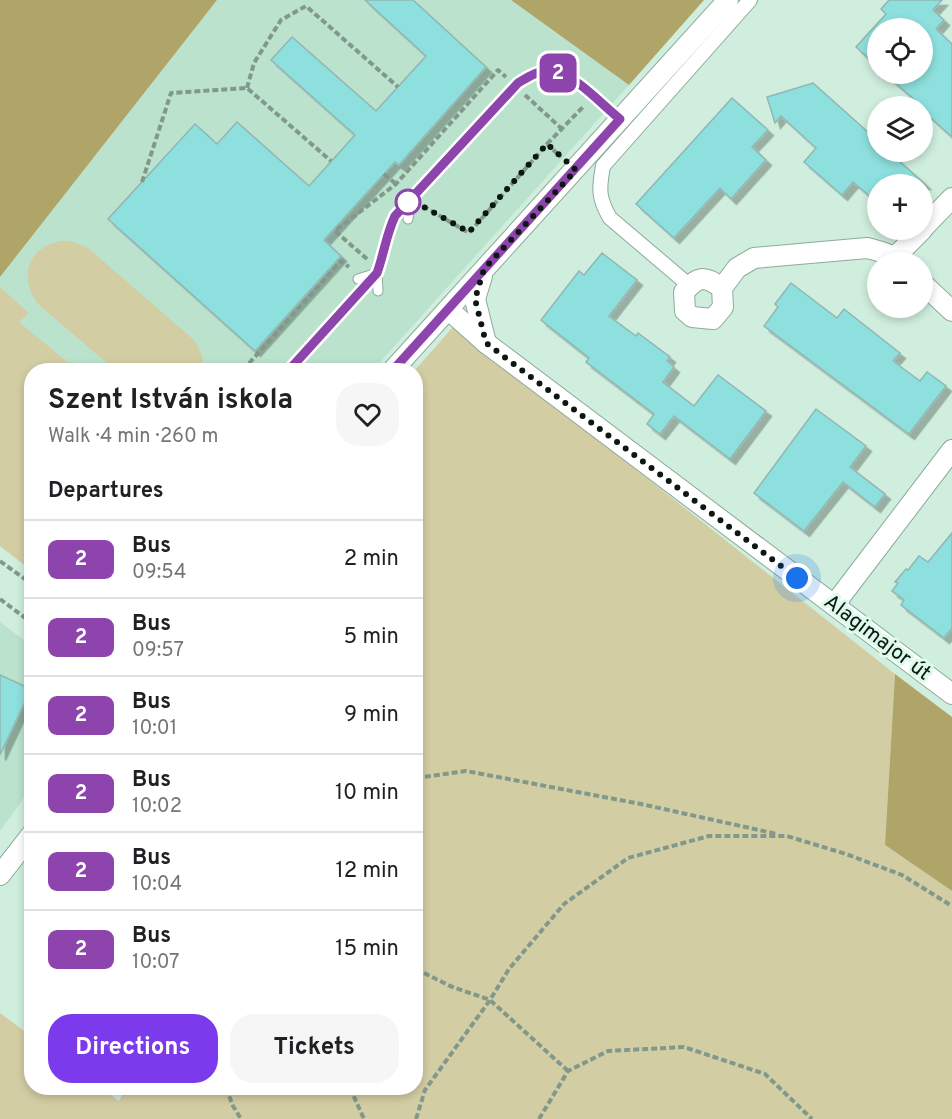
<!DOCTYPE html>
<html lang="en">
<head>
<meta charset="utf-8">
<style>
  :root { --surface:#fff; --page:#f6f6f6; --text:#202124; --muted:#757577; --line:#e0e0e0; --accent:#7c3aed }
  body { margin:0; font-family:Overpass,sans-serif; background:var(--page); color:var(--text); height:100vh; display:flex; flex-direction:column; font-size:22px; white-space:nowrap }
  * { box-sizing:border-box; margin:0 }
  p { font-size:20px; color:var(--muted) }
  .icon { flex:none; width:33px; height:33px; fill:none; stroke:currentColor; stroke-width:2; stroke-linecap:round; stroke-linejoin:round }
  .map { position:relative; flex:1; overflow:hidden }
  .sheet { position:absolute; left:24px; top:363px; width:399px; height:732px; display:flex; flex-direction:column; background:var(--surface); border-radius:24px; box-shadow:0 3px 9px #0003 }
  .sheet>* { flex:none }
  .badge { padding:0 12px; border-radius:9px; font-size:21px; line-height:39px }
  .controls { position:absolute; left:867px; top:18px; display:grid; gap:12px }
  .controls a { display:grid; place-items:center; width:66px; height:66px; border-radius:50%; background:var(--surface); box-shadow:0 3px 9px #0003; font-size:30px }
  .you { position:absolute; width:30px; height:30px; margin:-15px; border:4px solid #fff; border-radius:50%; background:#1a73e8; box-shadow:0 0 0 9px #1a73e833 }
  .map>.badge { position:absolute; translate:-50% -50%; box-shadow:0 0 0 3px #fff }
  h2 { padding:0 24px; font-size:22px; line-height:54px }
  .round { display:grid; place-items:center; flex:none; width:63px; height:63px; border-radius:24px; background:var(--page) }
  .headline { display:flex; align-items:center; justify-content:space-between; height:102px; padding:0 24px }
  h1 { font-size:28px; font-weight:700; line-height:45px }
  .primary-button { display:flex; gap:12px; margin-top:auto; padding:12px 24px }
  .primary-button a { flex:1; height:69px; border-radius:24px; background:var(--accent); color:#fff; font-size:24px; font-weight:700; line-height:69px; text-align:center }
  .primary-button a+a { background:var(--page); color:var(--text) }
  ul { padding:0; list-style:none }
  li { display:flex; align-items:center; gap:18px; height:78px; padding:0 24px; border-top:2px solid var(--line) }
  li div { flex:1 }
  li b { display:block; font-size:22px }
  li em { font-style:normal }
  li .badge { min-width:66px; font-weight:700; text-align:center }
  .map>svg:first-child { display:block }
</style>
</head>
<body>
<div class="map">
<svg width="952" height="1119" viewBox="0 0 952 1119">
  <defs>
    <filter id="shadow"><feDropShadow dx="5.5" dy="5.5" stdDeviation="0" flood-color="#0004"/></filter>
  </defs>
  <rect width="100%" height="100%" fill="#cfeedd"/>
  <g fill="#bbe2cd">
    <polygon points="217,0 511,0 629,85 373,370 32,370 31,570 0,546 0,277"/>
    <polygon points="0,622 32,646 31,788 0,831"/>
  </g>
  <g fill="#d3cda4">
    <path d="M61,241h10l17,7 106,92c6,10 10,18 9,30h-88l-77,-66c-20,-27 -10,-57 23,-63z"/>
    <polygon points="0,287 29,313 19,322 77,370 32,370 31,570 0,546"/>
    <polygon points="454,326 895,674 885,845 952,891 952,1119 0,1119 0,1013 31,1036 32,1088 101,1088 119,1101 125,1088 416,1088 415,370"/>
  </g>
  <g fill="#afa568">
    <polygon points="0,0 217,0 0,277"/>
    <polygon points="511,0 704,0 629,85"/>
    <polygon points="895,674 952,717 952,891 885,845"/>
  </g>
  <g fill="#8de0de" stroke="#91b6b4" stroke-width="1.5" filter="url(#shadow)">
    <polygon points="365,0 413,0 486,67 399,165 395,162 324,240 341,256 255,351 108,219 195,124 217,144 237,122 309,186 355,135 271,60 292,37 376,111 426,56"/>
    <polygon points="889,0 942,0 933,10 944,20 936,29 952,44 952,137 922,110 922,106 919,106 913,102 915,100 885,74 922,74 922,28 878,28 878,67 856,47 886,14 881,9"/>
    <polygon points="813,83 878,141 878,152 889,152 925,184 878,184 878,203 853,182 842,195 804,162 816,148 781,116 775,123 767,97"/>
    <polygon points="732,98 768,130 752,147 766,160 731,199 720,188 674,238 636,204"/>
    <polygon points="602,253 637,280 609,316 636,336 638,333 670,357 667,361 674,367 663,382 694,406 718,375 766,411 730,459 674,416 660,434 647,424 654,414 586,362 589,358 541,320 579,271 584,275"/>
    <polygon points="791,283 837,318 844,309 863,324 900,353 893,361 920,381 927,372 946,386 909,434 764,326 778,307 775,304"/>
    <polygon points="816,409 866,446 850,467 885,494 875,507 843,482 804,531 754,493"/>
    <polygon points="952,533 952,628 944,638 901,605 904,600 892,591 898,583 895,582 906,569 908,570 919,556 928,562"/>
    <polygon points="0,675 31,689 0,755"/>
  </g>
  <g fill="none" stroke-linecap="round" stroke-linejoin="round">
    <defs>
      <g id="service">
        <polyline points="408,219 410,200"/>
        <polyline points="358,279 377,273 378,291"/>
        <path d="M289,370l88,-97c8,-19 9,-38 18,-57l123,-133c10,-6 22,-14 34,-12 23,3 51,34 68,48"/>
      </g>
      <path id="pedestrian" d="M690,286l-80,-68c-12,-20 -11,-30 -7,-52l147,-166"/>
      <g id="minor">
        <polyline points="922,229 952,198"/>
        <polyline points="895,257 922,230"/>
        <polyline points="482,276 475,299 486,343"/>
        <polyline points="922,283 952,311"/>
        <path d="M722,288c-19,-13 -23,-12 -38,4l1,19 7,6 21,2 10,-12 -1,-19 15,-20 17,-10 113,-10c12,3 24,6 33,14"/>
        <polyline points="449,310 486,343 952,694"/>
        <polyline points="393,370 728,0"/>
        <polyline points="834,605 952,450"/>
        <polyline points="0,875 32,834"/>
      </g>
    </defs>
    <use href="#service" stroke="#8daa9b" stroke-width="11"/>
    <use href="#pedestrian" stroke="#8daa9b" stroke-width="16"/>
    <use href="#minor" stroke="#8daa9b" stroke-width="22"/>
    <g stroke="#81988b" stroke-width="4" stroke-dasharray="6 3" stroke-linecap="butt">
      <polyline points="247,88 254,63 281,20 306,6 398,87"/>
      <polyline points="525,95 562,129"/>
      <polyline points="547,144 584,106"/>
      <polyline points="384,174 396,184"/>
      <polyline points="142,182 171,93 247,88 331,161"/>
      <polyline points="423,206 469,233 547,144 561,157"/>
      <polyline points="367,259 335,231 396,184 498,70 506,77"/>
      <polyline points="243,370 341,261 349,267"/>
      <polyline points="0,561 32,584"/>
      <polyline points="0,599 32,623"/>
      <polyline points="416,778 466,771 641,804 777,834"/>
      <polyline points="416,969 450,986 490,1000 568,1071"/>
      <polyline points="226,1088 233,1106 241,1119"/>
      <polyline points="350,1088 364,1119"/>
      <polyline points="416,1119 425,1090 490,1000 509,969 564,904 628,858 709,836 787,836 846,854 902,875 952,906"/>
      <polyline points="539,1119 568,1071 608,1051 684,1047 765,1074 812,1119"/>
    </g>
    <use href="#service" stroke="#fff" stroke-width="9"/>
    <use href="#pedestrian" stroke="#fff" stroke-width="14"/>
    <use href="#minor" stroke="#fff" stroke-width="20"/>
  </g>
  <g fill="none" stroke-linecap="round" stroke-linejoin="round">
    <defs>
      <path id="line" d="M289,370l88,-97c7,-19 9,-38 18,-57l123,-133c10,-6 22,-14 34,-12 23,3 50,34 68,48l-227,251"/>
    </defs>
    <use href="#line" stroke="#fff" stroke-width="14"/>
    <use href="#line" stroke="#8e44ad" stroke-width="9"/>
    <polyline stroke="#0c1711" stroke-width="6" stroke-dasharray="0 10.8" points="408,202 412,198 422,206 469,232 547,144 576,170 484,269 475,299 486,343 797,578"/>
  </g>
  <circle fill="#fff" stroke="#8e44ad" stroke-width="3" cx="408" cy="202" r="12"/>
  <g text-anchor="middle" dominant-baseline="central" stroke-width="6" stroke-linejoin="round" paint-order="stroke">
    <g font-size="21" fill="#0c1711" stroke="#dcfbeb">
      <text transform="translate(877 638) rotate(37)">Alagimajor út</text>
    </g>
  </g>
</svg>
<div class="controls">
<a><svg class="icon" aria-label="locate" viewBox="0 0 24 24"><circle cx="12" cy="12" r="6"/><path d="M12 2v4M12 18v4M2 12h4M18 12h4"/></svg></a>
<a><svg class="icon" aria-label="layers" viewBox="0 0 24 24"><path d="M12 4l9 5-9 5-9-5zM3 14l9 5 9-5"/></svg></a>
<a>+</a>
<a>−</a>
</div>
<div class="you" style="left:797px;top:578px"></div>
<b class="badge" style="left:558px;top:73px;background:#8e44ad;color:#fff">2</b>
<section class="sheet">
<div class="headline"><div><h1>Szent István iskola</h1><p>Walk · 4 min · 260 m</p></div><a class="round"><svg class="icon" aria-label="heart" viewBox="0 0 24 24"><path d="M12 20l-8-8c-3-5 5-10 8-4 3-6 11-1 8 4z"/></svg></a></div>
<h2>Departures</h2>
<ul>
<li><span class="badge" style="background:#8e44ad;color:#fff">2</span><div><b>Bus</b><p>09:54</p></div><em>2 min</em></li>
<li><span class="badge" style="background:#8e44ad;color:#fff">2</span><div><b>Bus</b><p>09:57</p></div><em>5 min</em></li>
<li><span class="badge" style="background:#8e44ad;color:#fff">2</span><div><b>Bus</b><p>10:01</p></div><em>9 min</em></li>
<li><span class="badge" style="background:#8e44ad;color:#fff">2</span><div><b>Bus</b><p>10:02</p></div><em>10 min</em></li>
<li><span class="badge" style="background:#8e44ad;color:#fff">2</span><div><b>Bus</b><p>10:04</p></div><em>12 min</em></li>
<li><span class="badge" style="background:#8e44ad;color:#fff">2</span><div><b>Bus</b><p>10:07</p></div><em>15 min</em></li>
</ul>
<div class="primary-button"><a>Directions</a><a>Tickets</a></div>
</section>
</div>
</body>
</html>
